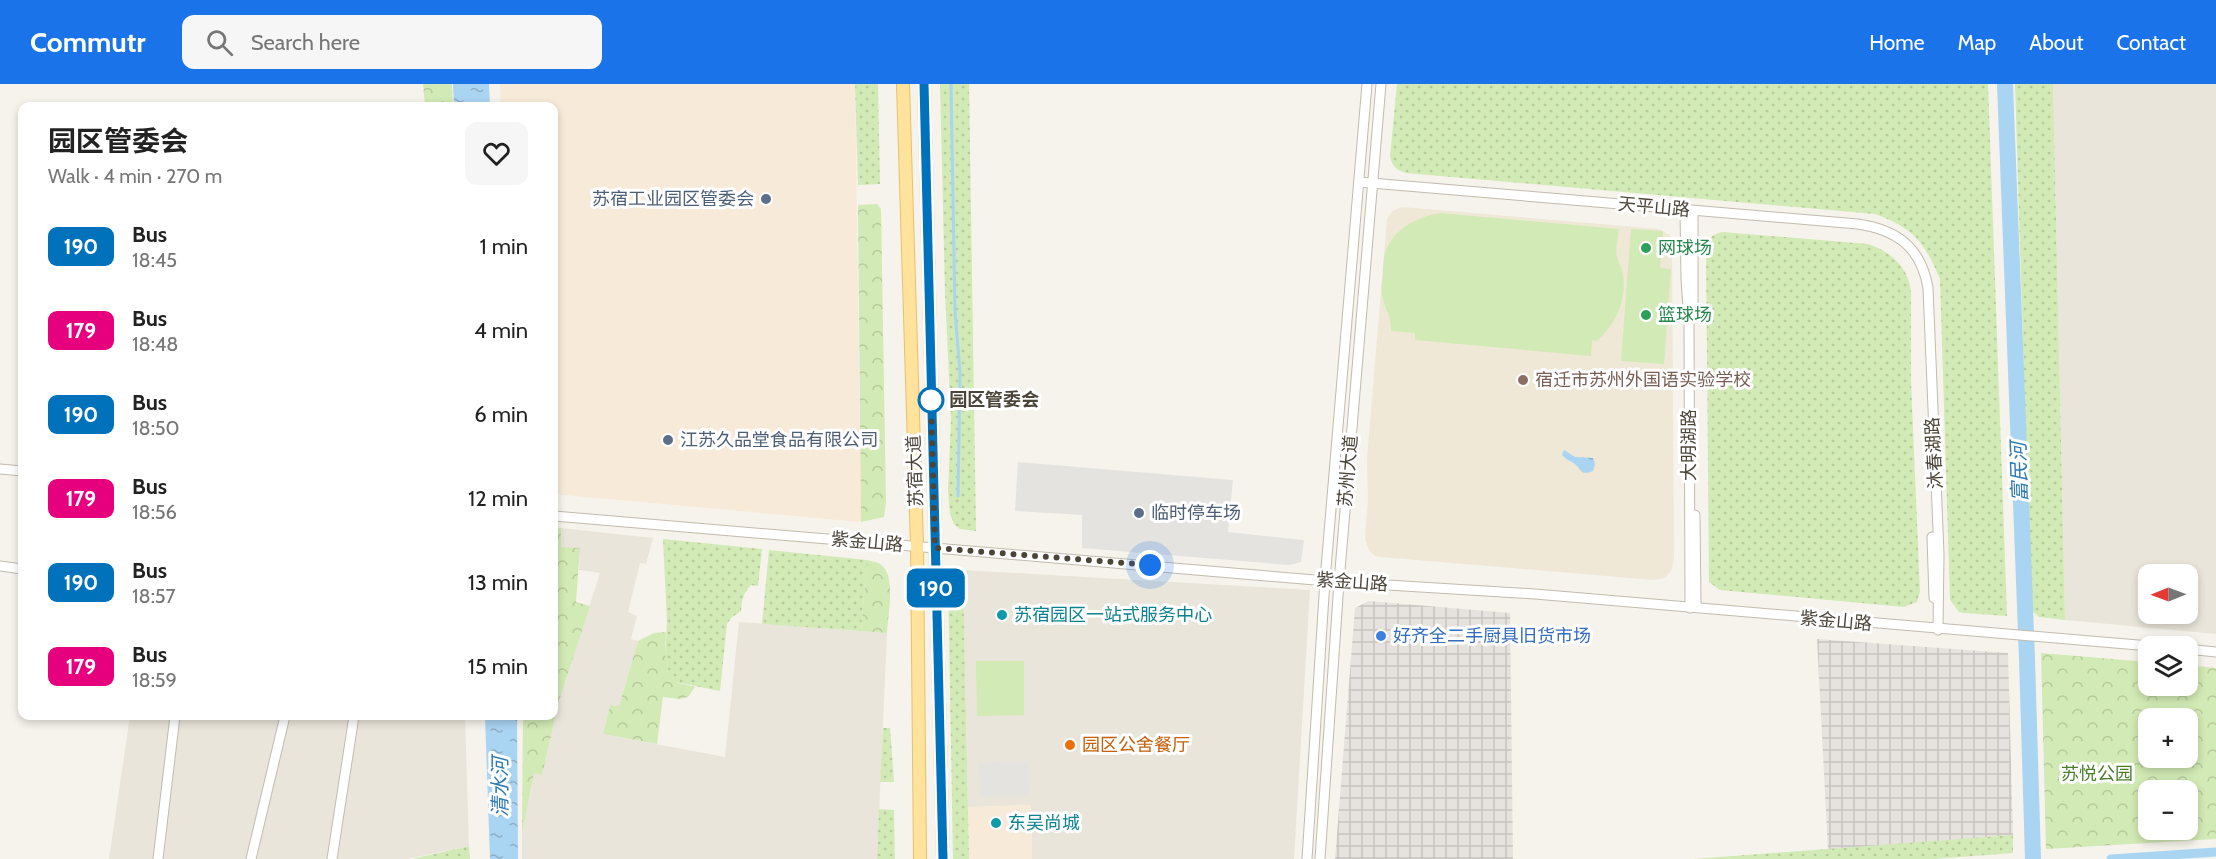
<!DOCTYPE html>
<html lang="en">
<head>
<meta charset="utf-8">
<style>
  :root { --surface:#fff; --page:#f6f6f6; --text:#222; --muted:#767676; --accent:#1a73e8 }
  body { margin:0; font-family:Cabin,"Noto Sans SC",sans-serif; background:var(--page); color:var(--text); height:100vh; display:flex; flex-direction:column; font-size:22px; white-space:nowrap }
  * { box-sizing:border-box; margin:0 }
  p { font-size:20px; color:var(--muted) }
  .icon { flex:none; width:33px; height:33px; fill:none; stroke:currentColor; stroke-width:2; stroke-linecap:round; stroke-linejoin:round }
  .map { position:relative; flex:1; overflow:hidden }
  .details { position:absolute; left:18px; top:18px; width:540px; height:618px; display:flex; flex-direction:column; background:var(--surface); border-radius:12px; box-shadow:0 3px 9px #0003 }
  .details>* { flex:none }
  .badge { padding:0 12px; border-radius:9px; font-size:21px; line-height:39px }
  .needle { width:39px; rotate:269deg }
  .fabs { position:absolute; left:2138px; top:480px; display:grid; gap:12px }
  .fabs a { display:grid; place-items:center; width:60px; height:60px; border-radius:12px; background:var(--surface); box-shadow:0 3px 9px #0003; font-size:30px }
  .you { position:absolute; width:30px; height:30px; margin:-15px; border:4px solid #fff; border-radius:50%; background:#1a73e8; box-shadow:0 0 0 9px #1a73e833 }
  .map>.badge { position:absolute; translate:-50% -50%; box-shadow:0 0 0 3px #fff }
  .round { display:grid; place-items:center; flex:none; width:63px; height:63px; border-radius:12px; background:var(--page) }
  .summary { display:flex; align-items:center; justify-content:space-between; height:102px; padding:0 30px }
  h1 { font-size:28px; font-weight:700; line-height:45px }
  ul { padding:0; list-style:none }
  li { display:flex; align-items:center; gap:18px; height:84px; padding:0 30px }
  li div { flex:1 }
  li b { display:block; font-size:22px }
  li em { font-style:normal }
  li .badge { min-width:66px; font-weight:700; text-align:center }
  header { display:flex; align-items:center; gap:36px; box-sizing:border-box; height:84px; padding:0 30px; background:var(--accent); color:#fff }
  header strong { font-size:28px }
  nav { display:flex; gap:33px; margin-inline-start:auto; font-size:21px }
  .search { width:420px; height:54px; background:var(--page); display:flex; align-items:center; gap:15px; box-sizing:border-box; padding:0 21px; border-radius:12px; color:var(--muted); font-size:22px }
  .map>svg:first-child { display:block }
</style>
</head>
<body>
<header>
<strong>Commutr</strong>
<div class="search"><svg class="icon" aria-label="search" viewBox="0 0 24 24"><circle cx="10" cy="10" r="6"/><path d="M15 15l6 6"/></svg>Search here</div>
<nav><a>Home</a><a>Map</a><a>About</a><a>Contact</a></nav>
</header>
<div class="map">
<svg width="2216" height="775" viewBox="0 0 2216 775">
  <defs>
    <pattern id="industrial-grid" width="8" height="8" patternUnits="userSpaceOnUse" patternTransform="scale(1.5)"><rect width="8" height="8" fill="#e6e2dd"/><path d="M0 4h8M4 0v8" fill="none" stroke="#c7c3be"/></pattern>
    <pattern id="grass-dots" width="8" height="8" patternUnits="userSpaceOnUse" patternTransform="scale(1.5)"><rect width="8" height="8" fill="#d2eab5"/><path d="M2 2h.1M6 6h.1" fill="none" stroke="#b6ca9c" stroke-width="1.8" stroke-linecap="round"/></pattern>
    <pattern id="forest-crowns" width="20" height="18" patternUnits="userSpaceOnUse" patternTransform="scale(1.5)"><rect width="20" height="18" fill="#d2eab5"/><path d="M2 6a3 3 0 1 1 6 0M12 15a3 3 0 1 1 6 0" fill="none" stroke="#b6ca9c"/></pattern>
    <pattern id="water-ripples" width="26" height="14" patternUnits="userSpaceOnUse" patternTransform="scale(1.5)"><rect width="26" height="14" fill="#a9d4f2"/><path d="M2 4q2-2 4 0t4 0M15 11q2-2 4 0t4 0" fill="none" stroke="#8caec5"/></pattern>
  </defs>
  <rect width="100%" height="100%" fill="#f6f3ec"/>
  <g fill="#eae5da" fill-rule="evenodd">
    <path d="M2053,0h163v550l-151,-14zM2148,490h39v40h-39z"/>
    <polygon points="561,444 653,454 646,480 640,479 628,528 637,532 631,555 638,557 619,622 610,621 603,650 725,673 739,538 887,549 877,775 522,775 522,750 534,688 542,690 559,617 600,489 579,486 580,465 560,463"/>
    <polygon points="963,486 1310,506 1294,775 1032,775 1031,721 968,723"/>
    <polygon points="130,632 465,632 469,762 407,775 109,775"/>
  </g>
  <g fill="#f7ead8">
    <polygon points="500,0 855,0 861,438 554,410 554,22 501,22"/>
    <polygon points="1031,721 1032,775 969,775 968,723"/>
  </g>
  <g fill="url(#industrial-grid)">
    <polygon points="1369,517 1510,529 1513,775 1335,775 1355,524"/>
    <polygon points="1817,555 2008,569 2013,751 1828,766"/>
  </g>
  <polygon fill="#efe8d6" points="1402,123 1659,145 1670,151 1672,160 1674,477 1671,487 1665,494 1653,496 1381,473 1375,472 1369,466 1365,455 1368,415 1367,375 1387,135 1392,127"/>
  <g fill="url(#grass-dots)">
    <polygon points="855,0 878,0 880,100 858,101"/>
    <polygon points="940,0 969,0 976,447 960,445 954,440 950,430 948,406 951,336 945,208"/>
    <path d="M1397,0h591l19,532 -43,-3 -5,-1 -9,-12 -10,-321c-16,-38 -27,-51 -65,-65l-469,-41c-10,-3 -14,-7 -16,-17z"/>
    <polygon points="2015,0 2053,0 2065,536 2039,533 2031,526"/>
    <path d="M1723,148l145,12c23,7 42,25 43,50v87l9,211 -3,10 -13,5 -184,-17 -11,-8 -3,-335c3,-10 7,-13 17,-15z"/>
    <path d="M663,455l99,10 -4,37 -7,-1c-8,8 -9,15 -10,26l-10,7 -4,6 -7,67 -45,-9 -8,-13 -2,-11 2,-36z"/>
    <polygon points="769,466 867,476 861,547 762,540"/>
    <polygon points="953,486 963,486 969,775 953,775 948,492"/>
    <polygon points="883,644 890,644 894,698 880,698"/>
    <polygon points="879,725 894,726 895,775 877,775"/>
    <polygon points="2013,751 2013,769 1934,775 1693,775"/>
    <polygon points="469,762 470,775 412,775"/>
  </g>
  <g fill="url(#forest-crowns)" fill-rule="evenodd">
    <polygon points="423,0 452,0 453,22 425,22"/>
    <polygon points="877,120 881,125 886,418 884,433 861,438 858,121"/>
    <polygon points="554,443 561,444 561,463 580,464 576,518 590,522 559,617 542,691 534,689 522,750 523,632 554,632"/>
    <path d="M867,476c7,2 13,2 17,8 11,12 4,49 3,65l-26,-2z"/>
    <path d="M666,548c-1,22 -3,31 9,50l20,5 -7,10 -8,2 -17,-2 -6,47 -54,-10 7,-29 9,1 19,-65 16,-8z"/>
    <path d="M2041,569l107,9v24h39v-21l29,3v171l-170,10zM2187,634v40h-39v-40zM2187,706v40h-39v-40z"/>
  </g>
  <g fill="#d2eab5">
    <path d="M1440,129l179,16c-1,8 -4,20 -2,28 1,6 5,11 6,17 4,26 -7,50 -26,67l-5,-1 -1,16 -176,-16v-7l-24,-2c1,-14 -7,-23 -9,-36 -1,-6 0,-13 1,-19 0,-11 0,-22 6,-32 9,-17 32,-28 51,-31z"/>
    <polygon points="1631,145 1663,147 1660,184 1671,185 1664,280 1621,277"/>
    <polygon points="976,577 1024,577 1024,631 977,632"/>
  </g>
  <g fill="#e5e3e0">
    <polygon points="1018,378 1233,396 1228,448 1304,456 1301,478 1289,481 1082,464 1082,431 1015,427"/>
    <polygon points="1028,678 1029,712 980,713 979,679"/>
  </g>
  <g fill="url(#water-ripples)">
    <polygon points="453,0 489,0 490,22 454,22"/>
    <path d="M1564,366l11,7 18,1 2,6 -2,7c-13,5 -11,-1 -18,-7 -4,-3 -9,-4 -13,-9z"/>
    <polygon points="485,632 517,632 518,775 490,775"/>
  </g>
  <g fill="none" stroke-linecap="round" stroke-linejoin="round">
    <polyline stroke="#a9d4f2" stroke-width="3" points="951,0 955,228 960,288 958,412"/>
    <polyline stroke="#a9d4f2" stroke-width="9" points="2111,775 2216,768"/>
    <polyline stroke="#a9d4f2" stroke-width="16" points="2005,0 2027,575 2033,775"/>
    <defs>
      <g id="minor">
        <path d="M1359,98l499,42c39,6 63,23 70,64l11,266 -1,76"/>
        <polyline points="1685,126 1686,195 1689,238 1690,524"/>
        <polyline points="1693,127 1693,219"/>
        <polyline points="0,385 22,387"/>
        <polyline points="1695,431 1696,519"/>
        <polyline points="554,432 1339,498 1535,510 2150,562"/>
        <polyline points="1932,453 1934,514"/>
        <polyline points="0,482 22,485"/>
        <polyline points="2187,565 2216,568"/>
        <polyline points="158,775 175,632"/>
        <polyline points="251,775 285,632"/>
        <polyline points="332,775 354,632"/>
        <polyline points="1307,775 1325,496 1367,0"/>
        <polyline points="1320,775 1339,498 1381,0"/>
      </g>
      <g id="major">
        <polyline points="903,0 917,462 920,775"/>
        <polyline points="924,0 943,775"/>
      </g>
    </defs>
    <use href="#minor" stroke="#c2bbae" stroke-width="11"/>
    <use href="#major" stroke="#e6c16a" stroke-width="14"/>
    <use href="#minor" stroke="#fff" stroke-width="9"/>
    <use href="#major" stroke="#ffe39c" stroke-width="12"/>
  </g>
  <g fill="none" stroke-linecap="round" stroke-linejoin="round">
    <defs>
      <polyline id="line" points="924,0 943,775"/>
    </defs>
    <use href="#line" stroke="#fff" stroke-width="14"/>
    <use href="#line" stroke="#0072bc" stroke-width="9"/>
    <polyline stroke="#4b4439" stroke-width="6" stroke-dasharray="0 10.8" points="931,316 935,464 1150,481"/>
  </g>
  <g fill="#5c6f8a" stroke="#fff" stroke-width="2">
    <circle cx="766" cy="115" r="6"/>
    <circle cx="668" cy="356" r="6"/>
    <circle cx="1139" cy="429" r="6"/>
  </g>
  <g fill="#2e9e5b" stroke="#fff" stroke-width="2">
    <circle cx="1646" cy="164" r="6"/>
    <circle cx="1646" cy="231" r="6"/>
  </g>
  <circle fill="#8d6e63" stroke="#fff" stroke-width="2" cx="1523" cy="296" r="6"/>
  <circle fill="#fff" stroke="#0072bc" stroke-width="3" cx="931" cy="316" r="12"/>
  <g fill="#0f9aa8" stroke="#fff" stroke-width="2">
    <circle cx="1002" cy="531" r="6"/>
    <circle cx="996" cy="739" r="6"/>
  </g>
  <circle fill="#3f7fe0" stroke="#fff" stroke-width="2" cx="1381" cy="552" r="6"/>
  <circle fill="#e8710a" stroke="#fff" stroke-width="2" cx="1070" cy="661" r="6"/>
  <g text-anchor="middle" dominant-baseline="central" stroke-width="6" stroke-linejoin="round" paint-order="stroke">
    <g font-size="18" fill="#4e5e75" stroke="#fff" text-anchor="start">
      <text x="754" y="115" text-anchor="end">苏宿工业园区管委会</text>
      <text x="680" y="356">江苏久品堂食品有限公司</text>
      <text x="1151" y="429">临时停车场</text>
    </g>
    <g font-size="18" fill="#4b4439" stroke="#fff">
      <text transform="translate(1654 123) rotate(5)">天平山路</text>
      <text transform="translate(1689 361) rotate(-90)">大明湖路</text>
      <text transform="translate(1934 369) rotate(-93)">沐春湖路</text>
      <text transform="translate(915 387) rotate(-92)">苏宿大道</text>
      <text transform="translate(1348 387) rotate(-85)">苏州大道</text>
      <text transform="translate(867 458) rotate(5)">紫金山路</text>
      <text transform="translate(1352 498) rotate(4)">紫金山路</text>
      <text transform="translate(1836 537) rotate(5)">紫金山路</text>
    </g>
    <g font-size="18" fill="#27864d" stroke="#fff" text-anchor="start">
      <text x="1658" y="164">网球场</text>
      <text x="1658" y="231">篮球场</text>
    </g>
    <g font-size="18" fill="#785e54" stroke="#fff" text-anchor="start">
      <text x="1535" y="296">宿迁市苏州外国语实验学校</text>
    </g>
    <g font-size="18" font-weight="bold" fill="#4b4439" stroke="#fff" text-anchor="start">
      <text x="949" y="316">园区管委会</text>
    </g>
    <g font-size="18" fill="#0d838f" stroke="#fff" text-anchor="start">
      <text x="1014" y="531">苏宿园区一站式服务中心</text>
      <text x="1008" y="739">东吴尚城</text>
    </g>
    <g font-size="18" fill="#366cbe" stroke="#fff" text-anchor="start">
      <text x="1393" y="552">好齐全二手厨具旧货市场</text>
    </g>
    <g font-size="18" fill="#c56008" stroke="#fff" text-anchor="start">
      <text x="1082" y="661">园区公舍餐厅</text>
    </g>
    <g font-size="18" fill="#4a7f2a" stroke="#fff">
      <text x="2097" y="690">苏悦公园</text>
    </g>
    <g font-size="20" font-style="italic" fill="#2e7ab2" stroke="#fff">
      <text transform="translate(2019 388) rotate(-92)">富民河</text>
      <text transform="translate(500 703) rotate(-90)">清水河</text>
    </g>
  </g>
</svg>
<div class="fabs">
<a><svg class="needle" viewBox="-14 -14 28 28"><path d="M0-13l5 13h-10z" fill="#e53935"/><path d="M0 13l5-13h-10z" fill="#767676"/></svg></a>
<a><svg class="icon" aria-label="layers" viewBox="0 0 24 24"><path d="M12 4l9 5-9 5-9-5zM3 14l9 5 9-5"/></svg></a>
<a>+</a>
<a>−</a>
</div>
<div class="you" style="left:1150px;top:481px"></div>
<b class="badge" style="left:936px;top:504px;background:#0072bc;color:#fff">190</b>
<section class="details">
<div class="summary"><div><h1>园区管委会</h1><p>Walk · 4 min · 270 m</p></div><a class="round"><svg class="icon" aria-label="heart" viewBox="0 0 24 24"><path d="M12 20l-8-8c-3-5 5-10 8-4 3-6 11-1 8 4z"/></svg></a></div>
<ul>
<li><span class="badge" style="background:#0072bc;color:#fff">190</span><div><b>Bus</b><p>18:45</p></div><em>1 min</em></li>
<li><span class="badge" style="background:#e6007e;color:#fff">179</span><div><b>Bus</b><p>18:48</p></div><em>4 min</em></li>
<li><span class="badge" style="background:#0072bc;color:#fff">190</span><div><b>Bus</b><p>18:50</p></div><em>6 min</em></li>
<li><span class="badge" style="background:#e6007e;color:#fff">179</span><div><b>Bus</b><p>18:56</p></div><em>12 min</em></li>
<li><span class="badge" style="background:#0072bc;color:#fff">190</span><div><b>Bus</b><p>18:57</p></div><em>13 min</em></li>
<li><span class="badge" style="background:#e6007e;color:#fff">179</span><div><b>Bus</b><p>18:59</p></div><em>15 min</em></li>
</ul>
</section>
</div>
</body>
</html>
